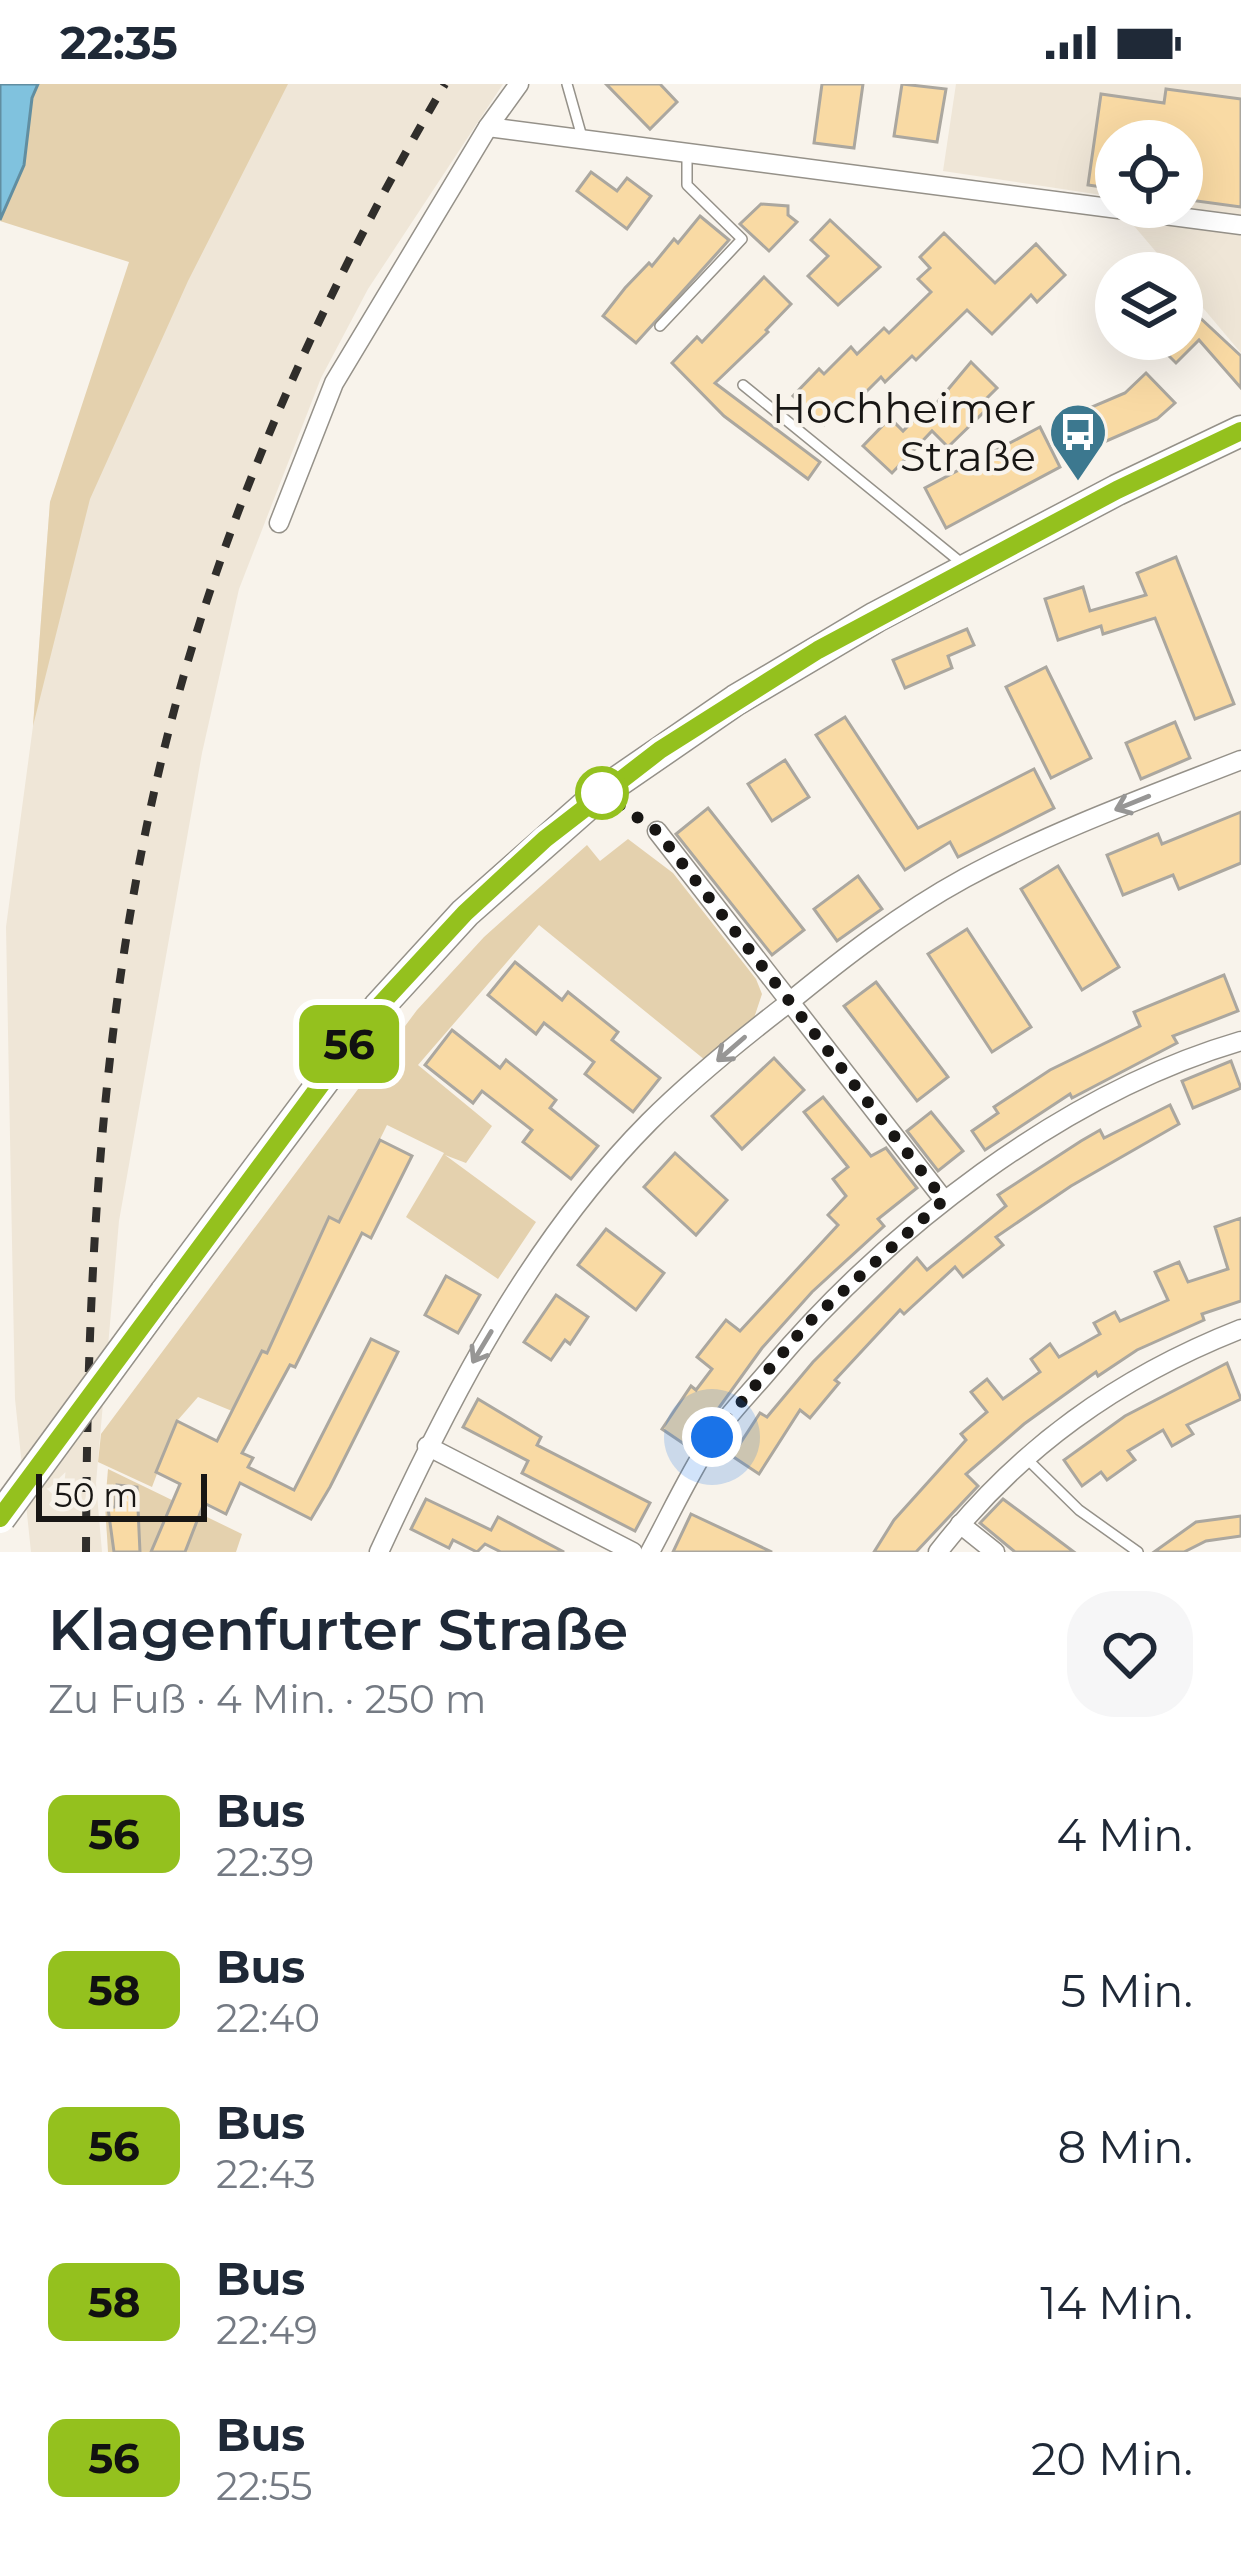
<!DOCTYPE html>
<html lang="de">
<head>
<meta charset="utf-8">
<style>
  :root { --surface:#fff; --page:#f6f6f7; --text:#1f2937; --muted:#747a83 }
  body { margin:0; font-family:Montserrat,sans-serif; background:var(--page); color:var(--text); height:100vh; display:flex; flex-direction:column; font-size:45px; white-space:nowrap }
  * { box-sizing:border-box; margin:0 }
  p { font-size:39px; color:var(--muted) }
  .icon { flex:none; width:66px; height:66px; fill:none; stroke:currentColor; stroke-width:2; stroke-linecap:round; stroke-linejoin:round }
  .map { position:relative; height:1468px; overflow:hidden }
  .sheet { display:flex; flex-direction:column; background:var(--surface); flex:1 }
  .sheet>* { flex:none }
  .badge { padding:0 24px; border-radius:18px; font-size:42px; line-height:78px }
  .buttons { position:absolute; left:1095px; top:36px; display:grid; gap:24px }
  .buttons a { display:grid; place-items:center; width:108px; height:108px; border-radius:50%; background:var(--surface); box-shadow:0 12px 48px #0002; font-size:60px }
  .scale { position:absolute; left:36px; bottom:30px; width:171px; box-sizing:border-box; padding-left:12px; border:6px solid #181614; border-top:0; font-size:33px; line-height:42px; white-space:nowrap; color:#181614; -webkit-text-stroke:9px #f8f3eb; paint-order:stroke }
  .you { position:absolute; width:60px; height:60px; margin:-30px; border:9px solid #fff; border-radius:50%; background:#1a73e8; box-shadow:0 0 0 18px #1a73e833 }
  .map>.badge { position:absolute; translate:-50% -50%; box-shadow:0 0 0 6px #fff }
  .round { display:grid; place-items:center; flex:none; width:126px; height:126px; border-radius:48px; background:var(--page) }
  .headline { display:flex; align-items:center; justify-content:space-between; height:204px; padding:0 48px }
  h1 { font-size:57px; font-weight:600; line-height:90px }
  ul { padding:0; list-style:none }
  li { display:flex; align-items:center; gap:36px; height:156px; padding:0 48px }
  li div { flex:1 }
  li b { display:block; font-size:45px }
  li em { font-style:normal }
  li .badge { min-width:132px; font-weight:700; text-align:center }
  .status { display:flex; justify-content:space-between; align-items:center; height:84px; padding:0 60px; background:var(--surface); direction:ltr }
  .status svg { height:33px; fill:currentColor }
  .map>svg:first-child { display:block }
</style>
</head>
<body>
<div class="status"><b>22:35</b><svg viewBox="0 0 49 12"><path d="M0 12V9h3v3zM5 12V6h3v6zM10 12V3h3v9zM15 12V0h3v12zM26 1h20v11H26zM47 4h2v5h-2z"/></svg></div>
<div class="map">
<svg width="1241" height="1468" viewBox="0 0 1241 1468">
  <rect width="100%" height="100%" fill="#f8f3eb"/>
  <g fill="#efe6d7">
    <polygon points="199,0 503,0 368,205 321,294 239,505 202,669 119,1137 96,1399 102,1468 31,1468 15,1315 6,843 33,642 50,418"/>
    <polygon points="956,0 1241,0 1241,269 1182,199 1182,189 1174,189 1118,123 1182,123 1182,57 1116,57 1116,121 1108,112 943,87"/>
  </g>
  <g fill="#e4d1ae">
    <polygon points="37,0 288,0 188,197 90,415 33,642 50,418 129,178 0,137 24,81 32,14"/>
    <polygon points="628,755 673,789 756,895 762,910 753,937 705,976 539,841 418,981 492,1042 466,1079 445,1071 536,1138 498,1195 406,1133 444,1069 387,1041 339,1138 329,1134 267,1269 262,1268 232,1327 198,1313 177,1337 152,1403 98,1378 101,1350 417,926 484,853 587,761 600,777"/>
    <polygon points="108,1385 242,1450 236,1468 108,1468 105,1421"/>
  </g>
  <polygon fill="#80c2de" stroke="#618ea1" stroke-width="3" points="0,0 38,0 32,14 24,81 0,136"/>
  <g fill="#f9daa4" stroke="#aba79f" stroke-width="3">
    <polygon points="606,0 660,0 677,18 650,45"/>
    <polygon points="822,0 863,0 854,64 814,59"/>
    <polygon points="902,0 946,5 937,58 894,52"/>
    <polygon points="1166,5 1241,15 1241,123 1182,115 1182,57 1116,57 1116,105 1088,101 1101,10 1164,19"/>
    <polygon points="591,88 617,107 627,94 651,112 627,145 577,107"/>
    <polygon points="761,120 788,122 788,131 797,138 769,167 740,140"/>
    <polygon points="700,132 729,156 636,259 603,232 625,204 649,179 652,182 674,155 678,159"/>
    <polygon points="830,136 880,183 838,221 808,192 828,172 811,156"/>
    <polygon points="944,149 995,199 1036,160 1065,191 1037,218 1031,211 992,250 967,226 916,276 912,272 885,298 881,293 854,320 849,315 824,341 793,312 819,285 824,290 851,263 857,270 884,244 889,249 931,208 918,195 930,184 920,173"/>
    <polygon points="764,193 791,220 766,246 768,248 715,299 820,378 808,395 724,332 672,279 697,253 702,258"/>
    <polygon points="1182,217 1241,272 1241,304 1199,256 1176,279 1152,255 1182,255"/>
    <polygon points="971,278 997,304 983,318 989,323 948,363 932,347 892,389 863,362 890,334 903,347 932,317 935,321"/>
    <polygon points="1146,289 1175,319 1157,335 1095,362 1080,328 1125,309"/>
    <polygon points="1040,343 1060,383 946,444 925,404"/>
    <polygon points="1176,473 1234,620 1195,635 1155,534 1103,550 1101,542 1058,556 1045,515 1083,503 1090,527 1146,511 1137,489"/>
    <polygon points="967,545 974,561 948,572 952,584 905,604 893,576"/>
    <polygon points="1046,583 1091,674 1051,694 1006,603"/>
    <polygon points="845,633 918,744 1034,685 1054,724 958,773 950,758 905,786 816,651"/>
    <polygon points="1175,638 1190,674 1141,695 1126,659"/>
    <polygon points="785,676 809,713 772,737 748,700"/>
    <polygon points="708,724 804,846 772,871 676,750"/>
    <polygon points="1241,728 1241,779 1179,805 1173,791 1123,811 1107,771 1158,750 1162,760"/>
    <polygon points="1058,782 1119,883 1082,906 1021,805"/>
    <polygon points="858,792 882,825 837,857 814,825"/>
    <polygon points="967,845 1031,943 992,968 928,870"/>
    <polygon points="515,878 562,916 568,908 618,948 612,956 660,994 633,1028 585,990 594,978 544,939 536,950 488,911"/>
    <polygon points="1224,891 1238,927 1173,952 1177,959 1072,1014 1070,1010 985,1066 972,1047 998,1029 994,1023 1050,986 1140,942 1134,928"/>
    <polygon points="876,898 948,993 917,1017 844,922"/>
    <polygon points="452,946 500,984 506,976 556,1016 550,1024 598,1062 571,1095 523,1058 532,1046 482,1007 473,1019 425,981"/>
    <polygon points="774,974 804,1006 742,1065 712,1032"/>
    <polygon points="1231,977 1241,1004 1193,1024 1182,997"/>
    <polygon points="823,1013 871,1072 886,1064 917,1104 878,1135 884,1142 812,1208 762,1264 690,1364 662,1345 691,1302 696,1306 712,1285 697,1273 726,1236 740,1247 838,1141 828,1131 846,1112 833,1095 848,1083 804,1028"/>
    <polygon points="1170,1021 1179,1040 1071,1102 996,1153 1003,1161 963,1193 955,1183 904,1230 900,1226 835,1296 839,1299 810,1334 800,1326 759,1390 732,1372 760,1329 767,1333 813,1278 917,1174 927,1186 1006,1122 998,1111 1081,1057 1100,1046 1104,1054"/>
    <polygon points="931,1028 963,1067 938,1087 907,1047"/>
    <polygon points="380,1056 412,1072 371,1154 362,1149 295,1283 290,1281 242,1369 253,1374 248,1383 294,1406 371,1255 398,1268 330,1403 311,1435 240,1399 226,1430 204,1419 185,1468 151,1468 180,1400 156,1388 177,1337 217,1357 262,1267 267,1269 329,1133 339,1138"/>
    <polygon points="675,1069 727,1116 696,1151 644,1103"/>
    <polygon points="1241,1134 1241,1217 1202,1230 1204,1236 1137,1266 1098,1292 1096,1288 1024,1340 966,1390 978,1402 916,1468 874,1468 894,1436 966,1356 961,1350 987,1328 971,1308 987,1295 1003,1315 1040,1288 1031,1275 1050,1260 1059,1273 1100,1250 1094,1239 1115,1228 1120,1237 1168,1216 1155,1188 1179,1178 1188,1198 1228,1185 1215,1143"/>
    <polygon points="606,1145 664,1189 636,1226 578,1181"/>
    <polygon points="446,1192 480,1211 458,1249 425,1231"/>
    <polygon points="556,1211 588,1233 570,1260 565,1256 551,1276 524,1258"/>
    <polygon points="1227,1279 1241,1315 1187,1341 1193,1350 1172,1362 1163,1346 1128,1367 1135,1376 1107,1396 1101,1388 1082,1402 1064,1376 1125,1332"/>
    <polygon points="478,1315 541,1353 537,1361 650,1419 635,1447 522,1389 528,1377 463,1343"/>
    <polygon points="117,1401 137,1403 140,1468 114,1468 108,1424 115,1423"/>
    <polygon points="426,1415 491,1446 498,1433 564,1468 501,1468 485,1460 477,1468 453,1456 449,1464 411,1445"/>
    <polygon points="1003,1415 1050,1450 1074,1468 1015,1468 980,1439"/>
    <polygon points="691,1430 772,1468 673,1468"/>
    <polygon points="1241,1432 1241,1452 1206,1457 1184,1468 1154,1468 1196,1438"/>
  </g>
  <g fill="none" stroke-linecap="round" stroke-linejoin="round">
    <defs>
      <g id="lane">
        <polyline points="567,0 582,53"/>
        <polyline points="660,242 742,155 687,101 687,70"/>
        <polyline points="743,301 964,481"/>
        <polyline points="1027,1375 1079,1426 1138,1468"/>
      </g>
      <g id="street">
        <polyline points="488,43 1241,141"/>
        <polyline points="279,439 334,299 488,43 519,0"/>
        <polyline points="657,747 944,1116"/>
        <polyline points="427,1362 633,1468"/>
        <polyline points="960,1440 995,1468"/>
        <path d="M379,1468c70,-152 150,-309 270,-430 42,-42 90,-81 138,-118 56,-46 114,-91 178,-126 87,-47 184,-82 276,-118"/>
        <path d="M650,1468c20,-37 38,-76 61,-112 16,-25 39,-47 58,-70 118,-140 294,-277 472,-329"/>
        <path d="M938,1468c81,-104 181,-175 303,-223"/>
      </g>
      <polyline id="primary" points="165,1209 379,923 465,829 601,709 736,616 876,533 1117,406 1241,347"/>
    </defs>
    <use href="#lane" stroke="#959189" stroke-width="12"/>
    <use href="#street" stroke="#959189" stroke-width="21"/>
    <use href="#primary" stroke="#959189" stroke-width="33"/>
    <use href="#lane" stroke="#fff" stroke-width="9"/>
    <use href="#street" stroke="#fff" stroke-width="18"/>
    <use href="#primary" stroke="#fff" stroke-width="30"/>
    <path stroke="#302e2b" stroke-width="8" stroke-dasharray="15 15" stroke-linecap="butt" d="M86,1468c1,-284 15,-570 89,-845 58,-216 157,-431 270,-623"/>
    <defs>
      <polyline id="primary-bridge" points="0,1434 165,1209"/>
    </defs>
    <use href="#primary-bridge" stroke="#959189" stroke-width="33" stroke-linecap="butt"/>
    <use href="#primary-bridge" stroke="#fff" stroke-width="30"/>
  </g>
  <defs><path id="oneway-shaft" d="M-6 0H5M1.5-3L5.5 0L1.5 3" fill="none" stroke-width="1.6" stroke-linecap="round" stroke-linejoin="round" transform="scale(3)"/></defs>
  <g stroke="#979695">
    <use href="#oneway-shaft" transform="translate(1132 719) rotate(158)"/>
    <use href="#oneway-shaft" transform="translate(731 965) rotate(139)"/>
    <use href="#oneway-shaft" transform="translate(482 1263) rotate(121)"/>
  </g>
  <g fill="none" stroke-linecap="round" stroke-linejoin="round">
    <defs>
      <polyline id="line" points="0,1434 379,922 465,829 545,755 660,666 818,566 1117,406 1241,347"/>
    </defs>
    <use href="#line" stroke="#fff" stroke-width="27"/>
    <use href="#line" stroke="#94c11e" stroke-width="18"/>
    <polyline stroke="#181614" stroke-width="12" stroke-dasharray="0 21.6" points="602,709 657,747 944,1116 808,1239 712,1353"/>
  </g>
  <defs>
    <symbol id="bus-pin" viewBox="-11 -11 22 30"><path d="M0 17L-7.5 6A9.5 9.5 0 1 1 7.5 6Z" fill="#3c788f" stroke="#f8f3eb"/><path d="M-5-6H5V4H4V6H2V4H-2V6H-4V4H-5ZM-3.5-4V0h7V-4ZM-3.5 1.2v1.5H-2V1.2ZM2 1.2v1.5H3.5V1.2Z" fill="#fff"/></symbol>
  </defs>
  <g fill-rule="evenodd">
    <use href="#bus-pin" x="1045" y="315" width="66" height="90"/>
  </g>
  <circle fill="#fff" stroke="#94c11e" stroke-width="6" cx="602" cy="709" r="24"/>
  <g text-anchor="middle" dominant-baseline="central" stroke-width="9" stroke-linejoin="round" paint-order="stroke">
    <g font-size="42" fill="#181614" stroke="#f8f3eb" text-anchor="end">
      <text x="1036" y="324">Hochheimer<tspan x="1036" dy="48">Straße</tspan></text>
    </g>
  </g>
</svg>
<div class="buttons">
<a><svg class="icon" aria-label="locate" viewBox="0 0 24 24"><circle cx="12" cy="12" r="6"/><path d="M12 2v4M12 18v4M2 12h4M18 12h4"/></svg></a>
<a><svg class="icon" aria-label="layers" viewBox="0 0 24 24"><path d="M12 4l9 5-9 5-9-5zM3 14l9 5 9-5"/></svg></a>
</div>
<div class="scale">50 m</div>
<div class="you" style="left:712px;top:1353px"></div>
<b class="badge" style="left:349px;top:960px;background:#94c11e;color:#111">56</b>
</div>
<section class="sheet">
<div class="headline"><div><h1>Klagenfurter Straße</h1><p>Zu Fuß · 4 Min. · 250 m</p></div><a class="round"><svg class="icon" aria-label="heart" viewBox="0 0 24 24"><path d="M12 20l-8-8c-3-5 5-10 8-4 3-6 11-1 8 4z"/></svg></a></div>
<ul>
<li><span class="badge" style="background:#94c11e;color:#111">56</span><div><b>Bus</b><p>22:39</p></div><em>4 Min.</em></li>
<li><span class="badge" style="background:#94c11e;color:#111">58</span><div><b>Bus</b><p>22:40</p></div><em>5 Min.</em></li>
<li><span class="badge" style="background:#94c11e;color:#111">56</span><div><b>Bus</b><p>22:43</p></div><em>8 Min.</em></li>
<li><span class="badge" style="background:#94c11e;color:#111">58</span><div><b>Bus</b><p>22:49</p></div><em>14 Min.</em></li>
<li><span class="badge" style="background:#94c11e;color:#111">56</span><div><b>Bus</b><p>22:55</p></div><em>20 Min.</em></li>
</ul>
</section>
</body>
</html>
